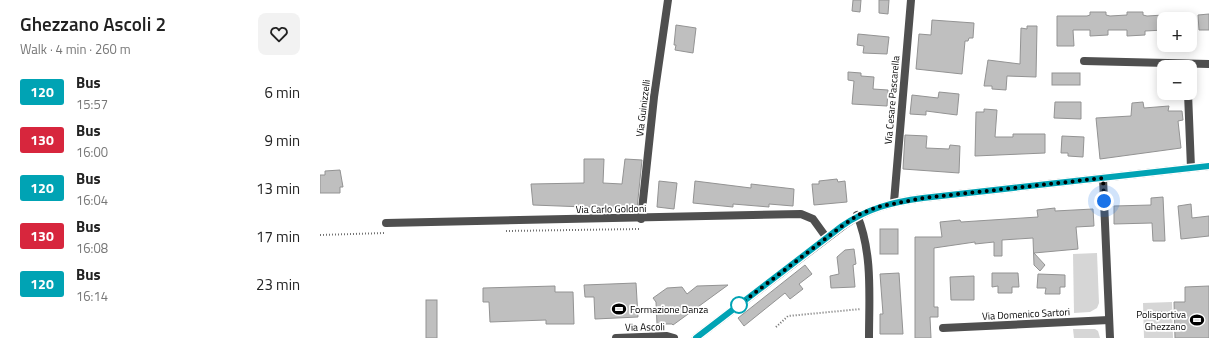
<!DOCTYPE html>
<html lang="en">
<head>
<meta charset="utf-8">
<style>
  :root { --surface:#fff; --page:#f2f2f2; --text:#222; --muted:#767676 }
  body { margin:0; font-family:"Titillium Web",sans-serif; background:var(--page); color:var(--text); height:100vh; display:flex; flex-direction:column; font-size:15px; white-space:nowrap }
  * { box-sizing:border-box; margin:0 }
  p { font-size:13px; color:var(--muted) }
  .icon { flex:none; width:22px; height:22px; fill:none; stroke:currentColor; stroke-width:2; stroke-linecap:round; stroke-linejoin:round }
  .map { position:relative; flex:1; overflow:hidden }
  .details { display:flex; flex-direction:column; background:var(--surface); width:320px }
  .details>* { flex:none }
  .badge { padding:0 8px; border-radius:3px; font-size:14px; line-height:26px }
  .tools { position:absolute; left:837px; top:12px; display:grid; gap:8px }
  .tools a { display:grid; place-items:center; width:40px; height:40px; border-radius:8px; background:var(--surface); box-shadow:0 2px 10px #0003; font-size:20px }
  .you { position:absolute; width:20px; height:20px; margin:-10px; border:3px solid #fff; border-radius:50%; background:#1a73e8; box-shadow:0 0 0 6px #1a73e833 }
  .map>.badge { position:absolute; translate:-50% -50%; box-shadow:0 0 0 2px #fff }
  .round { display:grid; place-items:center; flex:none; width:42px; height:42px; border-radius:8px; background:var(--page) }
  .summary { display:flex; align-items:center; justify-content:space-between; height:68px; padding:0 20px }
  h1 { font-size:19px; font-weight:600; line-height:30px }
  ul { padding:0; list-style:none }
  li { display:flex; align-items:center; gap:12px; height:48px; padding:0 20px }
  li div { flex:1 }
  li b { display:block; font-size:15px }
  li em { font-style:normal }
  li .badge { min-width:44px; font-weight:700; text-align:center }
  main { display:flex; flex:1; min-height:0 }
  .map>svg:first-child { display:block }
</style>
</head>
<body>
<main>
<section class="details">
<div class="summary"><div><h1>Ghezzano Ascoli 2</h1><p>Walk · 4 min · 260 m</p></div><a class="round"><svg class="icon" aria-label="heart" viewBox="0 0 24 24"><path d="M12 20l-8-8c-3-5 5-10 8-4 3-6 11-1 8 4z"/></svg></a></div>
<ul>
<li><span class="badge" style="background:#00a3b4;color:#fff">120</span><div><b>Bus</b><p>15:57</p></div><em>6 min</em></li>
<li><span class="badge" style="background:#d7263d;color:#fff">130</span><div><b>Bus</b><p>16:00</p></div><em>9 min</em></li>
<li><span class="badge" style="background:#00a3b4;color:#fff">120</span><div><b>Bus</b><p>16:04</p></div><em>13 min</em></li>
<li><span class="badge" style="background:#d7263d;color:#fff">130</span><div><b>Bus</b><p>16:08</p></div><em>17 min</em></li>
<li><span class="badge" style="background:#00a3b4;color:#fff">120</span><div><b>Bus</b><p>16:14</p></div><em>23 min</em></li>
</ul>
</section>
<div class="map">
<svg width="889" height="338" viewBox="0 0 889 338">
  <rect width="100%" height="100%" fill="#fff"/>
  <g fill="#d6d6d6">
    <polygon points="777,253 779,303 777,308 770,312 754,313 753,254"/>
    <polygon points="852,302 853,338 824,338 823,303"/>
    <polygon points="753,329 775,329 778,331 780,338 754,338"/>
  </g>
  <g fill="#bfbfbf" stroke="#939393">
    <polygon points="533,0 541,0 540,12 532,11"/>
    <polygon points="559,0 569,0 568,14 559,13"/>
    <polygon points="770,12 786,12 786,15 790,16 807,15 807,12 823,12 823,15 827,16 844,15 844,30 825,31 825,35 807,36 807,30 788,30 788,35 770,36 770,30 753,30 754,46 737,46 737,16 767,16 770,15"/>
    <polygon points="889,14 889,30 879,30 878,15"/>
    <polygon points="612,20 654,23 653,38 649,38 648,41 645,41 642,74 596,69 599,34 611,35"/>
    <polygon points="356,25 376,28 373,53 355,50 356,45 354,45"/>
    <polygon points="707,26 717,26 716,77 687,76 686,90 672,89 672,86 664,86 668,60 700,64 701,28 707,29"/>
    <polygon points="538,34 569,37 567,54 543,53 544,46 537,45"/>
    <polygon points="528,72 541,73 541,76 554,77 553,89 568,90 567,106 532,104 534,81 528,80"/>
    <rect x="732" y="73" width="28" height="12"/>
    <polygon points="619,92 639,94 637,115 606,111 606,115 590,114 592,95 618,98"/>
    <polygon points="735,102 761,102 761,119 734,118"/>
    <polygon points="823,102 824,108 849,106 848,111 862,111 863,120 858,121 861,148 780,159 776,118 811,116 812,103"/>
    <polygon points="664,109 677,110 675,137 693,137 693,134 725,134 725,153 655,156 656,112 664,112"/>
    <polygon points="585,135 607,136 606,148 629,149 630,145 640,146 639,173 583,169"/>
    <polygon points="742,136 764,137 763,157 748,156 748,153 741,153"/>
    <polygon points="264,159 284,159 283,183 302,184 305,159 322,160 317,209 213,205 211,184 264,183"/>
    <polygon points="20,170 23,187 20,187 20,193 0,193 0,175 5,175 5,171"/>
    <polygon points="517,179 518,182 525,181 527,202 494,205 492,184 499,184 499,181"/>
    <polygon points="339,181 357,183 354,209 337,207"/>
    <polygon points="375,181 431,188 431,184 474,189 473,206 449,204 449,207 413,204 413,207 373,203"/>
    <polygon points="843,197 845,241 833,241 832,223 794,224 794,206 831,205 831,198"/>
    <polygon points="871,204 872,218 889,216 889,236 861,239 858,206"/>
    <polygon points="735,208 735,211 773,209 774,226 756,227 758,249 714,253 725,265 720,271 714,265 713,238 682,240 682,256 674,256 674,242 655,244 655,242 614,248 614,307 618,307 618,317 610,317 611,338 595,338 595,237 622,237 620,222 640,220 641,222 718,217 717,210"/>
    <rect x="560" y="229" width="18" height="25"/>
    <polygon points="534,249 536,264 533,265 535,287 511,288 510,276 519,274 517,257 525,250"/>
    <polygon points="485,265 492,274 479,284 483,289 470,299 465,293 424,326 418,318"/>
    <polygon points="579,273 583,334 560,334 560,314 563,314 560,274"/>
    <polygon points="672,273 698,273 699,287 692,287 692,293 678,293 678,286 672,287"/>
    <polygon points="718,274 745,275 745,287 740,287 740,294 725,294 726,288 717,288"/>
    <polygon points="654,276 654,300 631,300 630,277"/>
    <polygon points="316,283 318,317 275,319 274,297 265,297 264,285"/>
    <polygon points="408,285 353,325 352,324 337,324 336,302 333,298 347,288 362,287 367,294 377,286"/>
    <polygon points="235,286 235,292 253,292 254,324 226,324 226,320 170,322 169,302 163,302 163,288"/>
    <polygon points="889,286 889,338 855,338 854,302 865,302 865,287"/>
    <rect x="106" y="300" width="11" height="38"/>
  </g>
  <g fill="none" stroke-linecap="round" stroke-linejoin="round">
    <g stroke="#717171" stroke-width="2" stroke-dasharray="1 2" stroke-linecap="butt">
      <polyline points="186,231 320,229"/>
      <polyline points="0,235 64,233"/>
      <polyline points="823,313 854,312"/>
      <polyline points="456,327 468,316 541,309"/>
    </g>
    <g stroke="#4f4f4f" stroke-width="8">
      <polyline points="764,61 889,64"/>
      <polyline points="868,93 871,168"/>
      <polyline points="783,178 790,338"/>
      <polyline points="574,202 591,0"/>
      <path d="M537,215c16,38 12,83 12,123"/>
      <polyline points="321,219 334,97 348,0"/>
      <polyline points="66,223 481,214 493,219 506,237"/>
      <polyline points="623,328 789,320"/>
      <polyline points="296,338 347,336 354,338"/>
    </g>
    <path stroke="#1c1c1c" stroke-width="8" d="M376,338l147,-112c25,-18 50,-24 80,-28l286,-32"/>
  </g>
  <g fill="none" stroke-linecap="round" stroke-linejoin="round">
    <defs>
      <path id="line" d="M376,338l146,-112c26,-18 51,-24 81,-28l286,-32"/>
    </defs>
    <use href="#line" stroke="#fff" stroke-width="9"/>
    <use href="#line" stroke="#00a3b4" stroke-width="6"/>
    <polyline stroke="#000" stroke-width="4" stroke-dasharray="0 7.2" points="419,305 522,226 538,215 557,207 603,198 783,178 784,201"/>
  </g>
  <defs>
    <symbol id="stadium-bare" viewBox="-9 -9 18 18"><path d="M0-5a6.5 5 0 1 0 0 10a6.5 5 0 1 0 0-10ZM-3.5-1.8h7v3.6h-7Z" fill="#000" stroke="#fff" stroke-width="2.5" paint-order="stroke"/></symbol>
  </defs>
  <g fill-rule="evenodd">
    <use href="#stadium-bare" x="289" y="299" width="20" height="20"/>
    <use href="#stadium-bare" x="867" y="310" width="20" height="20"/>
  </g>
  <circle fill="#fff" stroke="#00a3b4" stroke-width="2" cx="419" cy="305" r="8"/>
  <g text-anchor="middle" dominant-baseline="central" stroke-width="3.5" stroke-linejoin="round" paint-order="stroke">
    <g font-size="10" fill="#000" stroke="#fff">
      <text transform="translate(572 100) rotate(-85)">Via Cesare Pascarella</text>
      <text transform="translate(323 108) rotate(-83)">Via Guinizzelli</text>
      <text transform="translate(291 209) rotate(-1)">Via Carlo Goldoni</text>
      <text transform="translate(706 314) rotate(-3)">Via Domenico Sartori</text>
      <text transform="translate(325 327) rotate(-1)">Via Ascoli</text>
    </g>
    <g font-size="10" fill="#000" stroke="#fff" text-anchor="start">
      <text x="310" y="309">Formazione Danza</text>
      <text x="866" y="314" text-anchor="end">Polisportiva<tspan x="866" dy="12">Ghezzano</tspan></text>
    </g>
  </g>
</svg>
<div class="tools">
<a>+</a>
<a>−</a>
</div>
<div class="you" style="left:784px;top:201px"></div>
</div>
</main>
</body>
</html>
